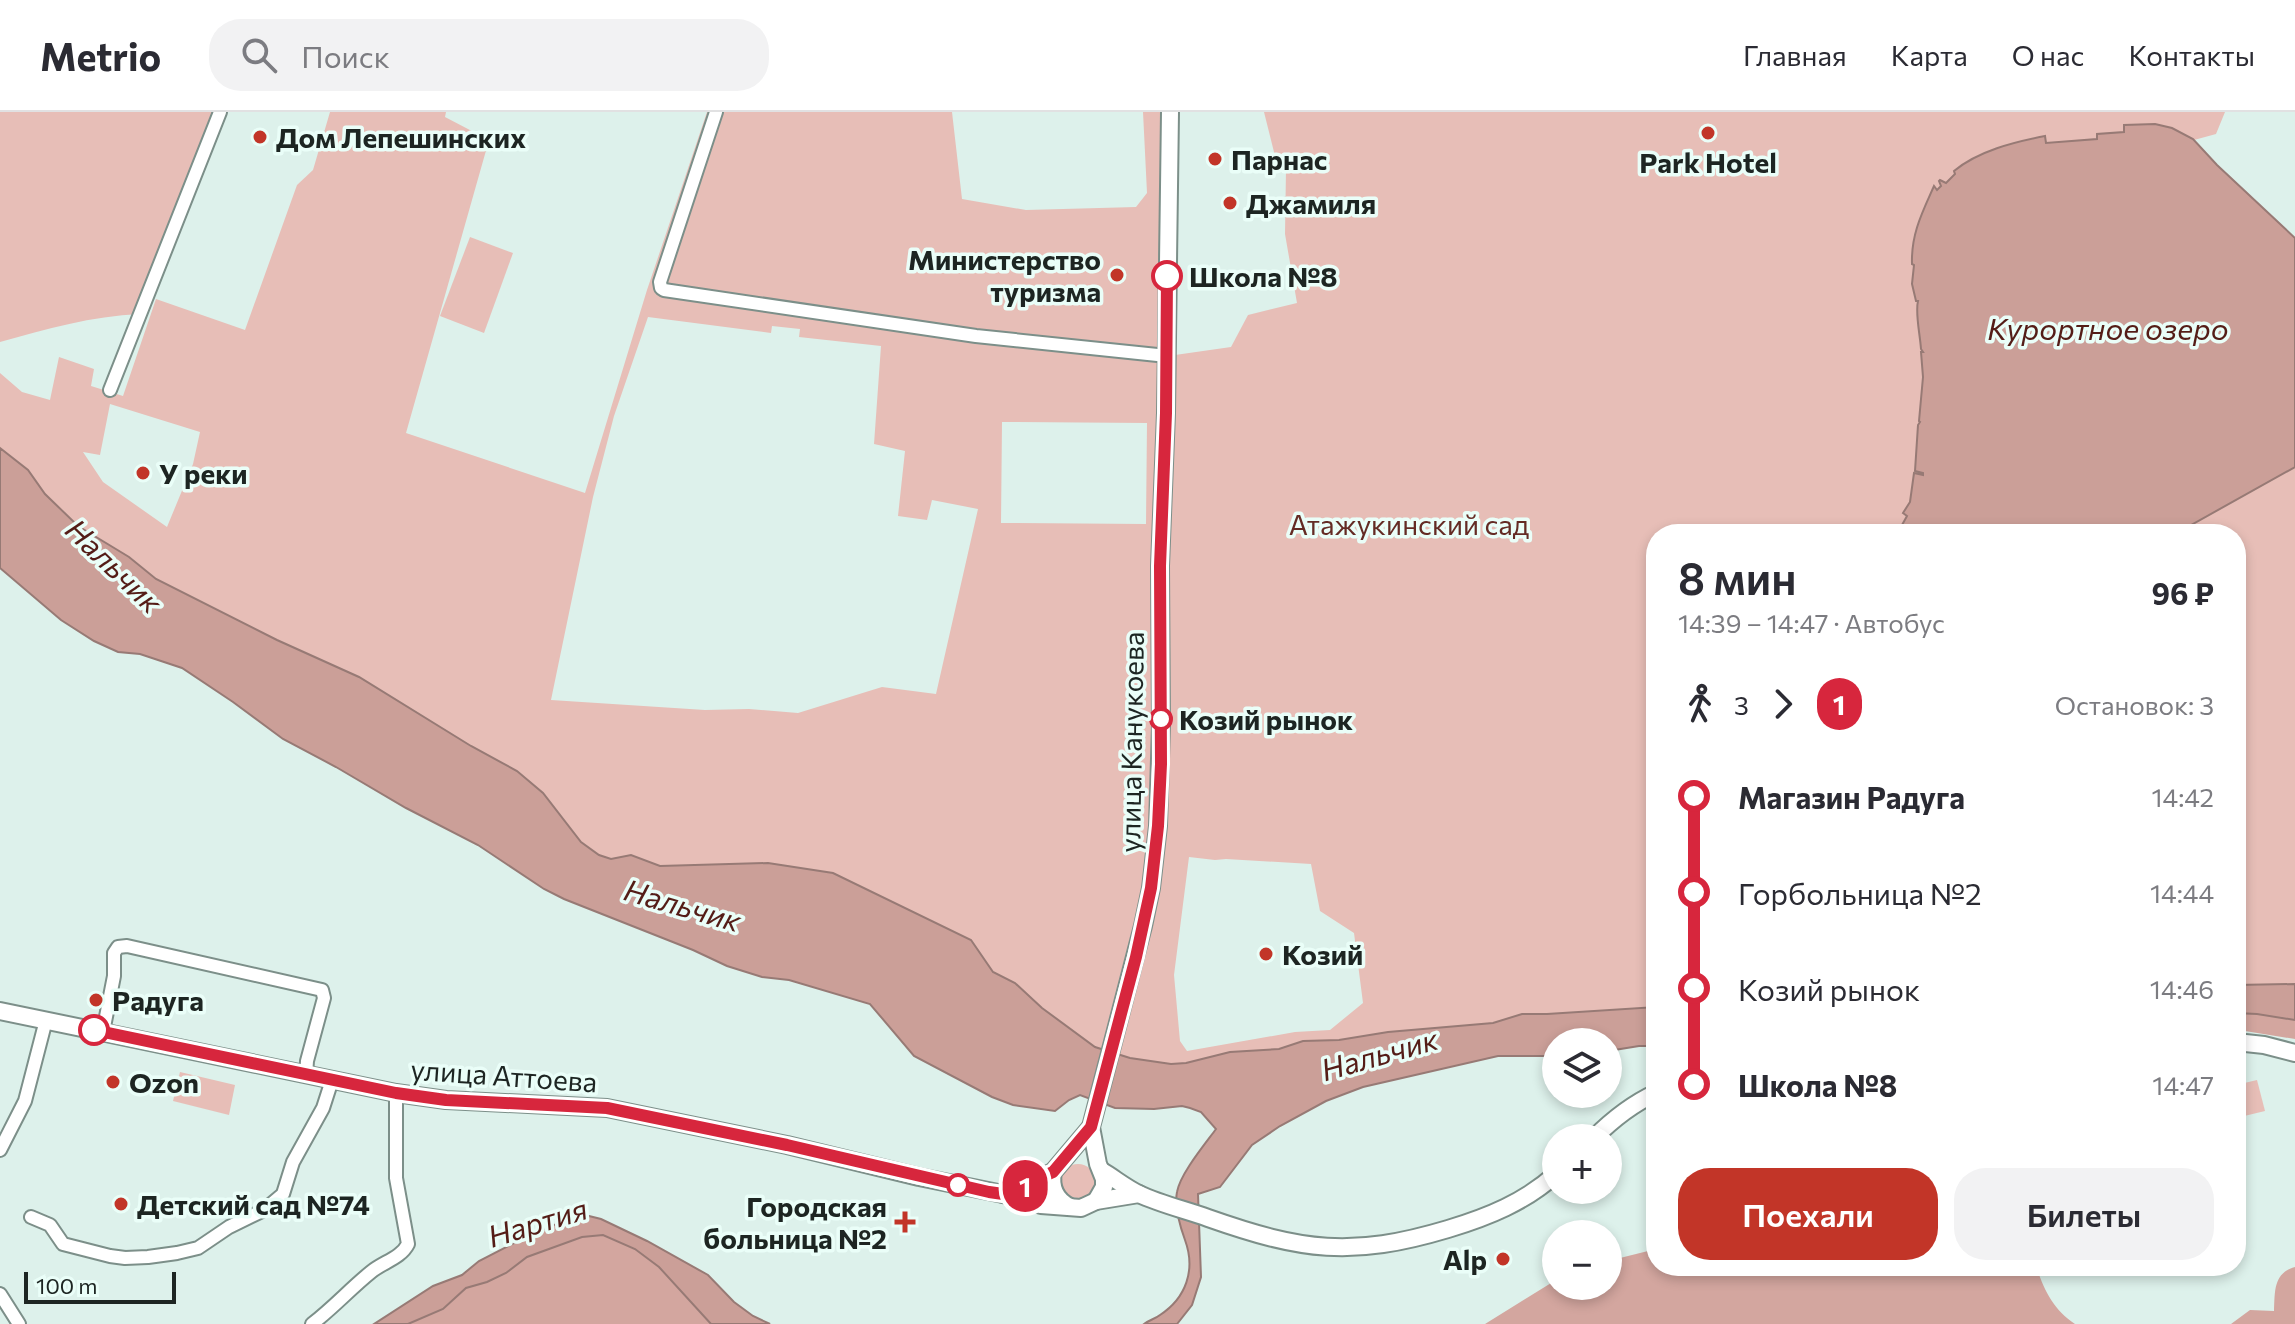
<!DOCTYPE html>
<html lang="ru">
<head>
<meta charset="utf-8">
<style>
  :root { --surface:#fff; --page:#f2f2f3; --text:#2b2b33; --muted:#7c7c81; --line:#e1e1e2; --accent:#c23528 }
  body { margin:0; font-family:Commissioner,sans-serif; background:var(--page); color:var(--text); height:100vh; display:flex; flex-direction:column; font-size:30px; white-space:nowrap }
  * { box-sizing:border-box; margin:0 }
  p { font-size:26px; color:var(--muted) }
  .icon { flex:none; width:44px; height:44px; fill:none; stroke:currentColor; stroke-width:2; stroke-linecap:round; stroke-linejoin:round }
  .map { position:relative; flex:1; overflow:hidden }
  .drawer { position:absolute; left:1646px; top:412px; width:600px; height:752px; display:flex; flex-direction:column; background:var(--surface); border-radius:32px; box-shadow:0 4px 12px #0003 }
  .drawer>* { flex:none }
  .badge { padding:0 16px; border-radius:26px; font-size:28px; line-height:52px }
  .fabs { position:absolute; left:1542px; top:916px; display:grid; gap:16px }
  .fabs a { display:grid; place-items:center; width:80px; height:80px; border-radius:50%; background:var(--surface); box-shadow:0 4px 12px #0003; font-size:40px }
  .scale { position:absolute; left:24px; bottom:20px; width:152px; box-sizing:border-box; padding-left:8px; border:4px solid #1d2522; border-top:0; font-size:22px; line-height:28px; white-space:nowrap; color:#1d2522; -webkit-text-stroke:6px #eafef8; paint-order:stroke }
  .map>.badge { position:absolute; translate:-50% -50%; box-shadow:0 0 0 4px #fff }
  .legs { display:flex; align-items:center; gap:12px; height:88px; padding:0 32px; font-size:26px }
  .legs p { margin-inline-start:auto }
  .summary { display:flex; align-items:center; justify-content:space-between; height:136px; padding:0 32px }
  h1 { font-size:44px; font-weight:600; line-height:60px }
  .primary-button { display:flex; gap:16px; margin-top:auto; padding:16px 32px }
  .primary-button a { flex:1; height:92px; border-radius:32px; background:var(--accent); color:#fff; font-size:32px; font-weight:600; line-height:92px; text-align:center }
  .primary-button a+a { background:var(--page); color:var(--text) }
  ul { padding:0 32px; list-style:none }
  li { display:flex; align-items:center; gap:28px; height:96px; font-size:30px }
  li i { display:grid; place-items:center; width:12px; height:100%; margin:0 10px; background:currentColor }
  li i::after { content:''; width:20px; height:20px; margin:-10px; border:6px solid; border-radius:50%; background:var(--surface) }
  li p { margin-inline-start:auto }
  li:first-child i { background:linear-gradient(#0000 50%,currentColor 0) }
  li:last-child i { background:linear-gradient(currentColor 50%,#0000 0) }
  header { display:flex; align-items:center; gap:48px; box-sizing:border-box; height:112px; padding:0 40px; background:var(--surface); border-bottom:2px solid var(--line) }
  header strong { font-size:38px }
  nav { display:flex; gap:44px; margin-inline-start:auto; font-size:28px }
  .search { width:560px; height:72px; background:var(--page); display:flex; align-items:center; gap:20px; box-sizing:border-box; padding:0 28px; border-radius:32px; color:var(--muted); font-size:30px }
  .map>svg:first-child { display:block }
</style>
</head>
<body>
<header>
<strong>Metrio</strong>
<div class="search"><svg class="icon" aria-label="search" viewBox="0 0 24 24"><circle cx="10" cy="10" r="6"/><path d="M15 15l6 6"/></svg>Поиск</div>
<nav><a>Главная</a><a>Карта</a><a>О нас</a><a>Контакты</a></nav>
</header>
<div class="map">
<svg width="2295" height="1212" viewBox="0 0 2295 1212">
  <rect width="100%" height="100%" fill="#ddf1eb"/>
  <g fill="#e7beb7" fill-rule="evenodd">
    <path d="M0,0h220l-80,202c-48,2 -94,15 -140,28z"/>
    <path d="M330,0h116l-1,5 44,23 -83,293 179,60 62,-203 60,-178h245l10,87 64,11 110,-3 11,-14 -4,-81h27l-2,244 63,-9 17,-32 49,-12 -12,-69 1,-65 -11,-13 -11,-44h961l-9,22 -22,6 23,25 78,73v746l-59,1v-451h-580v473l-109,7h-25l-29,9 -105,9 -49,8 -36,1 -24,8 -49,3 -44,11 -15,1 -41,-6 -35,-11 -53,-39 -27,-25 -22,-11 -22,-32 -87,-41 -116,-36 -108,3 -28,-11 -21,4 -12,-4 -18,-12 -38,-50 -26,-22 -46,-25 -112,-69 -82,-37 -121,-61 -27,-22 -51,-31 -33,-32 -17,-24 -28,-22v-75l22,19 28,8 9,-43 35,12 -3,17 32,10 33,-97 89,31 52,-145 16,-15zM648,205l123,16 1,-7 28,3 -1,8 82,9 -7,98 31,7 -7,65 29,4 5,-20 46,9 -42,185 -54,-7 -84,26 -49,-4 -44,1 -154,-10 42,-203 21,-81zM110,292l90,28 -7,32 -26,63 -64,-45 -20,-30 17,3zM1002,310l145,1 -1,101 -145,-1zM1189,745l26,3 11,-1 85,5 9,47 34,22 9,70 -33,27 -35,2 -108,19 -7,-10 -6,-66z"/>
    <polygon points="470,125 513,141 484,221 440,204"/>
    <polygon points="180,960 235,973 229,1003 173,989"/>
    <polygon points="2257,968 2265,999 2236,1006 2236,973"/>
    <circle cx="1078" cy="1069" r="17"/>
  </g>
  <g fill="#d3a69f">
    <polygon points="2236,901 2257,902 2295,908 2295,927 2245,919 2236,919"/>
    <polygon points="604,1123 635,1137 659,1155 711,1212 408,1212 443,1197 466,1176 487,1170 506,1161 527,1145 582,1125"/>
    <path d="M1656,1137v17h380c8,24 17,43 39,58h-590l71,-44v6h52v-25z"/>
    <path d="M2295,1155v57h-64l19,-14 24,1c1,-19 -1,-38 21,-44z"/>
  </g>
  <g fill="#cb9f98" stroke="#977a75" stroke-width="2">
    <path d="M2155,12l17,4 21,11 24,26 78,73v229l-120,67h-278l10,-18 -4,-3 7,-11 4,-29 9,2v-2l-8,-2 3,-46 2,-3 -1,-1 4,-44 -2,-25h2l-2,-3c-1,-15 -6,-36 -3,-48h-2l-4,-17 2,-19 -2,-1c-1,-30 10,-51 22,-78l3,4 4,-4 -2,-5 1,-1 6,3 9,-9 -1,-3c24,-20 60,-29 91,-35l1,7 51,-4v-5l27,-2v-7z"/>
    <path d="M0,336l28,22 17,24 33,32 51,31 27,22 121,61 82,37 112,69 46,25 26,22 38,49 18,13 12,4 20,-4 29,11 108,-3 65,10 138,67 22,32 22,11 27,25 53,39 35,11 41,6 15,-1 44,-11 49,-3 24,-8 36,-1 49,-8 105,-9 29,-9h25l109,-7v39h-17l-31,5v-9h-52v14h-58l-135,31 -37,14 -46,25 -28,19 -32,42 -22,7 3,83 -9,28 -15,19h-33c5,-4 11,-5 16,-9 26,-17 36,-45 25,-75 -5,-14 -11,-33 -8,-48 3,-18 28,-48 39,-63l-15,-17 -11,-4 -8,-2 -28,3 -39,-1 -35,-13 -11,5 -14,11 -42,-6 -21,-8 -78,-41 -44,-52 -81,-24 -27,-3 -35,-11 -34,-16 -129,-51 -20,-10 -66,-44 -72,-37 -70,-41 -53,-28 -50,-37 -51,-34 -42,-14 -22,-2 -24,-11 -33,-21 -61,-52z"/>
    <polygon points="2295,872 2295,908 2257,902 2236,901 2236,873"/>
    <polygon points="589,1104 601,1107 647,1129 708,1163 734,1190 753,1204 770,1212 711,1212 659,1155 635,1137 603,1123 582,1125 527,1145 506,1161 487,1170 466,1176 443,1197 408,1212 374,1212 433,1174 462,1163 479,1149 528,1124 550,1114"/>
  </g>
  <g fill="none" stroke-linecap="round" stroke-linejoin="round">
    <defs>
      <g id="street">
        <polyline points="716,0 660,170 661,176 664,178 976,224 1167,244"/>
        <polyline points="110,278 220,0"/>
        <polyline points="103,920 114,864 114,841 118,835 127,834 322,878 324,886 307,949 306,963"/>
        <polyline points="0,1038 25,989 46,908"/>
        <polyline points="31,1105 50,1113 63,1132 110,1144 125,1146 148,1145 177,1141 198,1136 229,1115 264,1098 283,1082 293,1050 323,996 332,968"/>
        <polyline points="0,1182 19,1212"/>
        <path d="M312,1212c21,-16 39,-36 59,-52 12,-10 30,-14 37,-28l-12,-66v-85"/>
      </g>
      <g id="secondary">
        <polyline points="0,899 396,981 446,988 607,996 787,1033 919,1065 1003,1082 1041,1093 1081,1096 1096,1089 1139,1082"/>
        <polyline points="2236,930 2264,933 2295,941"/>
        <path d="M1594,1026c19,-19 38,-34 62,-45"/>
        <path d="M1102,1059c12,7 24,17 37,23 21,10 47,16 69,24 94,33 143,40 240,11 40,-12 77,-27 108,-55"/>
        <polyline points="1003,1082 1053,1060"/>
        <polyline points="1096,1089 1104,1075 1104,1067 1098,1052 1091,1015 1143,814 1151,776 1158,714 1161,613 1160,454 1166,301 1170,0"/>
        <path d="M1070,1095c-14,-7 -20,-19 -17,-35l38,-45"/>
      </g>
    </defs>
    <use href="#street" stroke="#7c8f89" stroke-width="16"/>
    <use href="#secondary" stroke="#7c8f89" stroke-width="20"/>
    <use href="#street" stroke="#fff" stroke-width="12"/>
    <use href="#secondary" stroke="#fff" stroke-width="16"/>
  </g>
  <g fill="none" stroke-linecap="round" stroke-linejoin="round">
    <defs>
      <polyline id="line-1" points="94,918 396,981 446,988 607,996 787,1033 989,1080 1003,1082 1053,1060 1091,1015 1136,845 1151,776 1158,714 1161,652 1160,454 1166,301 1167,164"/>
    </defs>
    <use href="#line-1" stroke="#fff" stroke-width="18"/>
    <use href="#line-1" stroke="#d7263d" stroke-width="12"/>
  </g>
  <g fill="#c23528" stroke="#eafef8" stroke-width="3">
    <circle cx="1708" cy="21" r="8"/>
    <circle cx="260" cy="25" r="8"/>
    <circle cx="1215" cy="47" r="8"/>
    <circle cx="1230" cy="91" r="8"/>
    <circle cx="1117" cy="163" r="8"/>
    <circle cx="143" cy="361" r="8"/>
    <circle cx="1266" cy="842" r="8"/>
    <circle cx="96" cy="888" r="8"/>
    <circle cx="113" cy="970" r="8"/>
    <circle cx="121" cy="1092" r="8"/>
    <path d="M901 1098h8v8h8v8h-8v8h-8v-8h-8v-8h8z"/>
    <circle cx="1503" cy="1147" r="8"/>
  </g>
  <g fill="#fff" stroke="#d7263d" stroke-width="4">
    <circle cx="1167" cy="164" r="14"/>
    <circle cx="1161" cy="607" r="10"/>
    <circle cx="94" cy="918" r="14"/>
    <circle cx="958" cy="1073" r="10"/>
  </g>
  <g text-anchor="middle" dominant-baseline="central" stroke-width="7" stroke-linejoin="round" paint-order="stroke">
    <g font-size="28" font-weight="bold" fill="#1d2522" stroke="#eafef8" text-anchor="start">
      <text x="276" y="25">Дом Лепешинских</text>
      <text x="1231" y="47">Парнас</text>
      <text x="1708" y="50" text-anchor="middle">Park Hotel</text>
      <text x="1246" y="91">Джамиля</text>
      <text x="1101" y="147" text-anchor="end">Министерство<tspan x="1101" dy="32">туризма</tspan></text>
      <text x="159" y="361">У реки</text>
      <text x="1282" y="842">Козий</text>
      <text x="112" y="888">Радуга</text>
      <text x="129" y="970">Ozon</text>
      <text x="137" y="1092">Детский сад №74</text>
      <text x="887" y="1094" text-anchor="end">Городская<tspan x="887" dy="32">больница №2</tspan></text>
      <text x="1487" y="1147" text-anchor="end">Alp</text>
    </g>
    <g font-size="28" font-weight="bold" fill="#1d2522" stroke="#eafef8" text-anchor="start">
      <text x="1189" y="164">Школа №8</text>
      <text x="1179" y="607">Козий рынок</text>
    </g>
    <g font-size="28" fill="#642b24" stroke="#eafef8">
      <text x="1409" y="412">Атажукинский сад</text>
    </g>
    <g font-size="28" fill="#1d2522" stroke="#eafef8">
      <text transform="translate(1131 630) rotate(-89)">улица Канукоева</text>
      <text transform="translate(504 963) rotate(4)">улица Аттоева</text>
    </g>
    <g font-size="30" font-style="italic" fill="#541d17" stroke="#eafef8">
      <text x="2108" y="215">Курортное озеро</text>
      <text transform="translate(115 453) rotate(44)">Нальчик</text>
      <text transform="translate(683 792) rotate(16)">Нальчик</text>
      <text transform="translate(1379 941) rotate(-16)">Нальчик</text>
      <text transform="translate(537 1109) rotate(-17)">Нартия</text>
    </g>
  </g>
</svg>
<div class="fabs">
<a><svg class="icon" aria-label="layers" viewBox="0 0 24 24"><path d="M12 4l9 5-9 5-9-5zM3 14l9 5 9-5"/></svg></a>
<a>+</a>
<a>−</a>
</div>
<div class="scale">100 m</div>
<b class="badge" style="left:1025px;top:1074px;background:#d7263d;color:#fff">1</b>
<section class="drawer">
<div class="summary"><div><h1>8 мин</h1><p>14:39 – 14:47 · Автобус</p></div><b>96 ₽</b></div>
<div class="legs"><svg class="icon" aria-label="walk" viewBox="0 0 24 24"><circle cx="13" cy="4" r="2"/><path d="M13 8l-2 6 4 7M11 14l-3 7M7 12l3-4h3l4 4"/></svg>3<svg class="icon" aria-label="forward" viewBox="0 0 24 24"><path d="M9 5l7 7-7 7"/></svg><b class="badge" style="background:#d7263d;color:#fff">1</b><p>Остановок: 3</p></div>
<ul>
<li><i style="color:#d7263d"></i><b>Магазин Радуга</b><p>14:42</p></li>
<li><i style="color:#d7263d"></i><span>Горбольница №2</span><p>14:44</p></li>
<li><i style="color:#d7263d"></i><span>Козий рынок</span><p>14:46</p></li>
<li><i style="color:#d7263d"></i><b>Школа №8</b><p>14:47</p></li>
</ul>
<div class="primary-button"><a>Поехали</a><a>Билеты</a></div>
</section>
</div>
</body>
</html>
